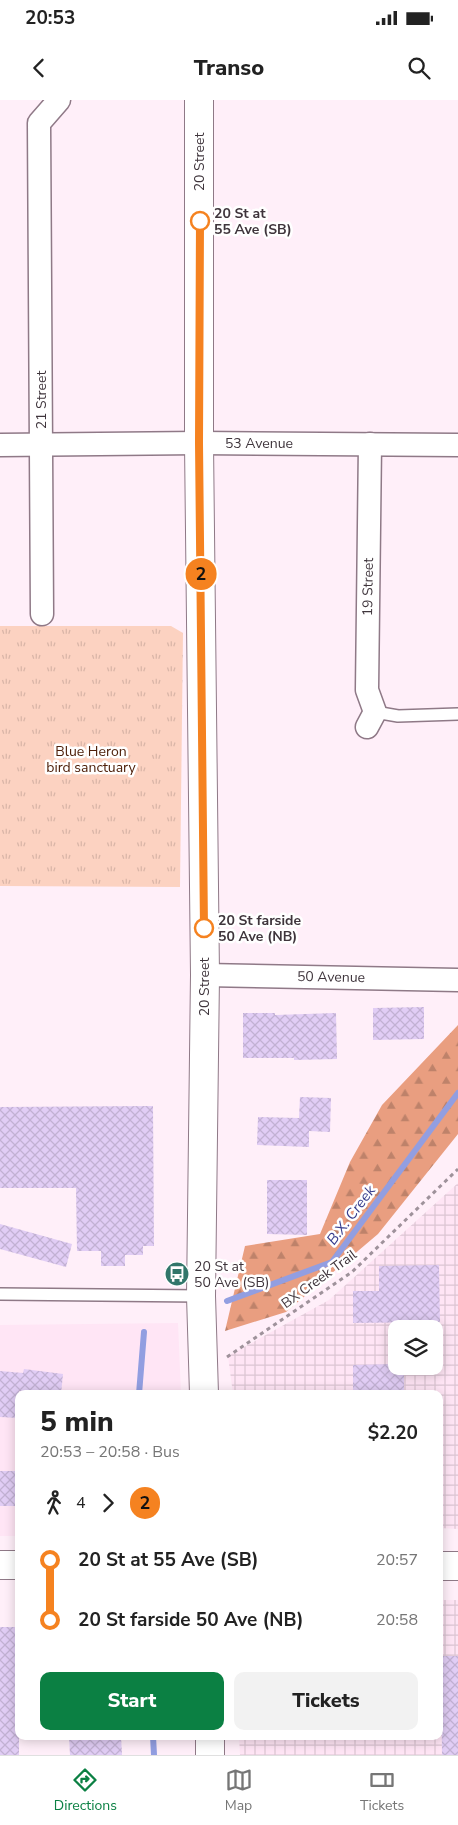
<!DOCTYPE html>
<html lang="en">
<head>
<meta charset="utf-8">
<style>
  :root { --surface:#fff; --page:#f2f2f2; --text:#222; --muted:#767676; --line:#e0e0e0; --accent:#0b8043 }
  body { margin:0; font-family:"Nunito Sans",sans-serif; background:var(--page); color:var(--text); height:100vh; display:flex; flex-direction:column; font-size:19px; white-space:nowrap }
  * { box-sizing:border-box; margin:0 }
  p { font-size:16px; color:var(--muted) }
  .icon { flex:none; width:28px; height:28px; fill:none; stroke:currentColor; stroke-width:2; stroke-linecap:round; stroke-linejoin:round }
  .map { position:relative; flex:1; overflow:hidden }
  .panel { position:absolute; left:15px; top:1290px; width:428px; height:350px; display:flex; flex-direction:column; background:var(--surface); border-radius:10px; box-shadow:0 2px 12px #0003 }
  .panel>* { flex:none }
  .badge { padding:0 10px; border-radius:16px; font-size:18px; line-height:32px }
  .controls { position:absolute; left:388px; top:1220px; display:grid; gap:10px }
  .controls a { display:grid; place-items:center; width:55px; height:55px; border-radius:10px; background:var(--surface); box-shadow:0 2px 12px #0003; font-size:25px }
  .map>.badge { position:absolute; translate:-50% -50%; box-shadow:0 0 0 2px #fff }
  .legs { display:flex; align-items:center; gap:8px; height:55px; padding:0 25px; font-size:16px }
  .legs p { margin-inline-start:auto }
  .headline { display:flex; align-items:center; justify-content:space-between; height:85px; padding:0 25px }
  h1 { font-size:28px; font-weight:800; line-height:38px }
  .primary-button { display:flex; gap:10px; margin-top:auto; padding:10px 25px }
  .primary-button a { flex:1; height:58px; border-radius:10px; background:var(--accent); color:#fff; font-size:20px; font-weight:800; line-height:58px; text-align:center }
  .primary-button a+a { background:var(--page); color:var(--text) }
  ul { padding:0 25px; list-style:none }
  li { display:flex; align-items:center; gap:18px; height:60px; font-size:19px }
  li i { display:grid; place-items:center; width:8px; height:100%; margin:0 6px; background:currentColor }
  li i::after { content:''; width:12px; height:12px; margin:-6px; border:4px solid; border-radius:50%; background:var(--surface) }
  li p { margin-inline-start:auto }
  li:first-child i { background:linear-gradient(#0000 50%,currentColor 0) }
  li:last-child i { background:linear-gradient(currentColor 50%,#0000 0) }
  .status { display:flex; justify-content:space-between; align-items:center; height:35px; padding:0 25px; background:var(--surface); direction:ltr }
  .status svg { height:14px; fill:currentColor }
  header { display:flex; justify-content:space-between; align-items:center; height:65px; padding:0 25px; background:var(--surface); font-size:22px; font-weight:800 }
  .dock { display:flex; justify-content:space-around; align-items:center; height:70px; border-top:1px solid var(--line); background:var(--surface); font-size:14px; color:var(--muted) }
  .dock a { display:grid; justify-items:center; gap:2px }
  .dock .on { color:var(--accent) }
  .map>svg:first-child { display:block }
</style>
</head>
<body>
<div class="status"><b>20:53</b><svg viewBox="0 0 49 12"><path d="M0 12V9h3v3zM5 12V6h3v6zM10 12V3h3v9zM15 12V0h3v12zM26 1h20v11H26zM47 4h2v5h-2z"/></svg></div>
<header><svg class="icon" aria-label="back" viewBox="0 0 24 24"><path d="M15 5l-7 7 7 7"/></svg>Transo<svg class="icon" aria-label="search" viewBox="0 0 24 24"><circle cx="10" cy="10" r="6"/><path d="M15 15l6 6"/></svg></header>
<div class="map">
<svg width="458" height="1655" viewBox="0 0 458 1655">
  <defs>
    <pattern id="industrial-grid" width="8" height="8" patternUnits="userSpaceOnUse" patternTransform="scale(1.25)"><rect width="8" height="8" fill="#ffe5f5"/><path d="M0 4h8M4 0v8" fill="none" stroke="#dcc5d3"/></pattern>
    <pattern id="forest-firs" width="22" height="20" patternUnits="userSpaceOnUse" patternTransform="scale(1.25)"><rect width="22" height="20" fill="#e99e80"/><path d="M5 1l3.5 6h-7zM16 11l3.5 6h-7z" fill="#be826a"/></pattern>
    <pattern id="park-tufts" width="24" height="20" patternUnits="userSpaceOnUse" patternTransform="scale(1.25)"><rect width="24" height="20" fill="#fcd2c1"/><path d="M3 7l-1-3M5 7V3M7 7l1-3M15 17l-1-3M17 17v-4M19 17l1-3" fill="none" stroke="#d9b5a7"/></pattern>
    <pattern id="building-cross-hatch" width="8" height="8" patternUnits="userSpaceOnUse" patternTransform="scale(1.25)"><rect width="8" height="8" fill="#e1cdf5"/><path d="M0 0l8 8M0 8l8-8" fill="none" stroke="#c2b1d3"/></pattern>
  </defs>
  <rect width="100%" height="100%" fill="#ffeff9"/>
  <polygon fill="#ffe5f5" points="178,1223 181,1294 19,1294 19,1436 0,1436 0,1225"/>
  <g fill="url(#industrial-grid)" fill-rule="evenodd">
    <path d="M458,1083v346l-19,-1v-134h-206l-5,-38 101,-56zM396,1229h38v37h-38z"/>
    <polygon points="439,1500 458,1500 458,1655 240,1655 239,1636 439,1636"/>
  </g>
  <polygon fill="url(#forest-firs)" points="458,925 458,1034 378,1134 286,1212 225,1231 245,1146 320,1134 350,1062 382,1005"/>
  <polygon fill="url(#park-tufts)" points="0,526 171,526 183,533 180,787 0,786"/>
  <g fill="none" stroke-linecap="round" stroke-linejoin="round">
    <g stroke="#929ee1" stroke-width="6">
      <polyline points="227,1201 332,1162 458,993"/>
      <polyline points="139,1294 144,1232"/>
      <polyline points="153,1636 154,1655"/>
    </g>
  </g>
  <g fill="url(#building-cross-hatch)">
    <polygon points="424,907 424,939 373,940 373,908"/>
    <polygon points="243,913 275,913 275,915 336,913 337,959 294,960 294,958 243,958"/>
    <polygon points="300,997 331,998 330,1032 309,1031 309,1047 257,1045 258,1017 299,1018"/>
    <polygon points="153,1006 154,1146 143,1146 143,1155 125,1155 125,1166 101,1166 101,1151 77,1151 76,1088 0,1088 0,1007"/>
    <polygon points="267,1080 307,1080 307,1135 267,1134"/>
    <polygon points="0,1124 72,1144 66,1167 0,1149"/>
    <polygon points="439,1165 440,1222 353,1223 353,1191 379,1191 379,1166"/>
    <polygon points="396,1264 396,1266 404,1266 404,1294 353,1294 353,1265"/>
    <polygon points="24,1269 63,1274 61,1294 41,1294 19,1291 19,1318 0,1317 0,1271 23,1273"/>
    <rect x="0" y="1371" width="19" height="35"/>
    <rect x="0" y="1527" width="19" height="128"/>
    <polygon points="441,1556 458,1556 458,1655 442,1655"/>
    <polygon points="69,1636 121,1636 122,1655 70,1655"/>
  </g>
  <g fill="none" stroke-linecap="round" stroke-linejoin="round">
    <defs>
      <g id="service">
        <polyline points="375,612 398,616 458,614"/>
        <polyline points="0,1194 201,1196"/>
      </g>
      <g id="minor">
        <polyline points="0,345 199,343 458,345"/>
        <polyline points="42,514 39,23 59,0"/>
        <polyline points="367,627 375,612 367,590 370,344"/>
        <polyline points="205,875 458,880"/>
      </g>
      <g id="tertiary">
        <polyline points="199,0 199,343 205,875 201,1196 204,1294"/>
        <polyline points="210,1655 210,1636"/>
      </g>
      <g id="secondary">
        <polyline points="0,1465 19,1465"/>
        <polyline points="439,1466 458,1466"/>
      </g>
    </defs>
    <use href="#service" stroke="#8f7987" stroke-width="14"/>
    <use href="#minor" stroke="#8f7987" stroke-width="25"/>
    <use href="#tertiary" stroke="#8f7987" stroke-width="30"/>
    <use href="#secondary" stroke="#8f7987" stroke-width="30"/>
    <polyline stroke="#9f929b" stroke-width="3" stroke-dasharray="4 4" stroke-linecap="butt" points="227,1257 352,1172 458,1069"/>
    <use href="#service" stroke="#fff" stroke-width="11"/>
    <use href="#minor" stroke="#fff" stroke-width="22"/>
    <use href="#tertiary" stroke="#fff" stroke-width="28"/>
    <use href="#secondary" stroke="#fff" stroke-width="28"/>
  </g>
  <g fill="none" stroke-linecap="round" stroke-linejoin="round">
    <defs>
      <polyline id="line-1" points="200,121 199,343 204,828"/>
    </defs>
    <use href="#line-1" stroke="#fff" stroke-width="11"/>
    <use href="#line-1" stroke="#f58220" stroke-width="8"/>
  </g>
  <defs>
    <symbol id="bus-disc" viewBox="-11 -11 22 22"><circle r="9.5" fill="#31766a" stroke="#fff"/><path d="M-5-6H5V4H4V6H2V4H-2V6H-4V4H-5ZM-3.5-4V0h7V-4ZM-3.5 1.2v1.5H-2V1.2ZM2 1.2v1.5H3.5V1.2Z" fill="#fff"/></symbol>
  </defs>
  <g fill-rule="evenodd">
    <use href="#bus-disc" x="163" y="1160" width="28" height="28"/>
  </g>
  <g fill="#fff" stroke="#f58220" stroke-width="2.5">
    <circle cx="200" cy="121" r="9"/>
    <circle cx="204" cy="828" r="9"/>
  </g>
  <g text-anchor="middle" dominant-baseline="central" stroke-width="5" stroke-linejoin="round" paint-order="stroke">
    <g font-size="14" fill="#3f353c" stroke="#fff">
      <text transform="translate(199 62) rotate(-90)">20 Street</text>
      <text transform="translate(41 300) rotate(-90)">21 Street</text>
      <text x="259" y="343">53 Avenue</text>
      <text transform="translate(368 487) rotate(-89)">19 Street</text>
      <text transform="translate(331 877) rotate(1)">50 Avenue</text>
      <text transform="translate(204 887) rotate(-90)">20 Street</text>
      <text transform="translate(319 1179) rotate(-36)">BX Creek Trail</text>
    </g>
    <g font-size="14" font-weight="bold" fill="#3f353c" stroke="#fff" text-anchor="start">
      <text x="214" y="113">20 St at<tspan x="214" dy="16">55 Ave (SB)</tspan></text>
      <text x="218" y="820">20 St farside<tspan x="218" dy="16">50 Ave (NB)</tspan></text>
    </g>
    <g font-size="14" fill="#4e200a" stroke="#fff">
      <text x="91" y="651">Blue Heron<tspan x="91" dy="16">bird sanctuary</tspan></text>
    </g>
    <g font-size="14" fill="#3f353c" stroke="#fff" text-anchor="start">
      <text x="194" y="1166">20 St at<tspan x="194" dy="16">50 Ave (SB)</tspan></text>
    </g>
    <g font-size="15" font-style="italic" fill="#383e8d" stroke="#fff">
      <text transform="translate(351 1115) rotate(-53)">B.X. Creek</text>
    </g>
  </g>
</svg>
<div class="controls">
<a><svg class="icon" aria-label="layers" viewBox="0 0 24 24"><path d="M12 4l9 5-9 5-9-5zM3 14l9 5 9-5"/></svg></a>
</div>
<b class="badge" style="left:201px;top:474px;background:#f58220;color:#111">2</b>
<section class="panel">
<div class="headline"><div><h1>5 min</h1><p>20:53 – 20:58 · Bus</p></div><b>$2.20</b></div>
<div class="legs"><svg class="icon" aria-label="walk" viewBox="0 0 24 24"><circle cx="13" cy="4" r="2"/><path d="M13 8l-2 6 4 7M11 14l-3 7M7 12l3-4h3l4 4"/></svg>4<svg class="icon" aria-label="forward" viewBox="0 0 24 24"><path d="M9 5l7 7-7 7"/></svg><b class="badge" style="background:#f58220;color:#111">2</b></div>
<ul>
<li><i style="color:#f58220"></i><b>20 St at 55 Ave (SB)</b><p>20:57</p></li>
<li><i style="color:#f58220"></i><b>20 St farside 50 Ave (NB)</b><p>20:58</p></li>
</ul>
<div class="primary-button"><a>Start</a><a>Tickets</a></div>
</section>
</div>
<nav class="dock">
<a class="on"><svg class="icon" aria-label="directions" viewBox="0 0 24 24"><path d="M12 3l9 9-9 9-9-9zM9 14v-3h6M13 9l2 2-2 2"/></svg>Directions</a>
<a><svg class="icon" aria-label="map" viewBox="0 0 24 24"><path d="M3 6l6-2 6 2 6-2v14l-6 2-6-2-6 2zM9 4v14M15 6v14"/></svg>Map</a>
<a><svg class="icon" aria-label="tickets" viewBox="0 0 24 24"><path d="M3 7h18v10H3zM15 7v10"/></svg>Tickets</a>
</nav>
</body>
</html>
